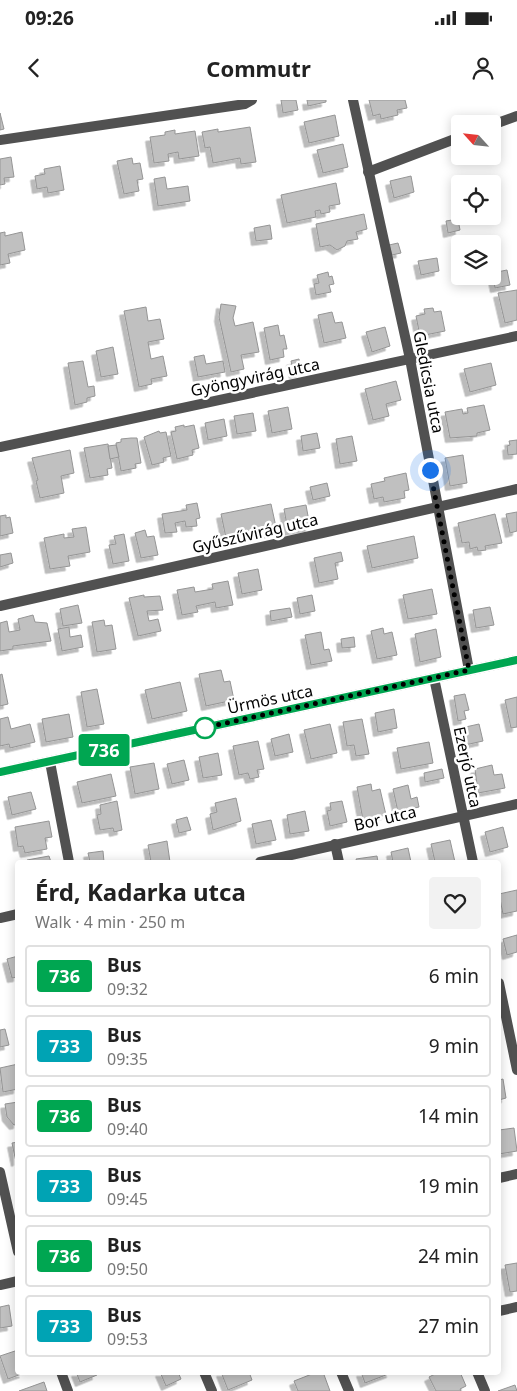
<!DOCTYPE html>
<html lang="en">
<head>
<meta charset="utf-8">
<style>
  :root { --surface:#fff; --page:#f2f2f2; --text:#222; --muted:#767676; --line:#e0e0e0 }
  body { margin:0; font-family:"Noto Sans",sans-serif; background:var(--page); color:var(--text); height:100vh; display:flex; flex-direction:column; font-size:19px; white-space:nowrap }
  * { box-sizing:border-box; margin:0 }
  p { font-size:16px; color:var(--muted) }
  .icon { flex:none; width:28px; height:28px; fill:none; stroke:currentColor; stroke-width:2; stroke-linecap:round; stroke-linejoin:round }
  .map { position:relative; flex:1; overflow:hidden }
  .drawer { position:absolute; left:15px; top:760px; width:486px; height:515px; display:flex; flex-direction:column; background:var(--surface); border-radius:5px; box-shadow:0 2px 12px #0003 }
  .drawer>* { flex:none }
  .badge { padding:0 10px; border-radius:4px; font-size:18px; line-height:32px }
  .needle { width:32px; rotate:297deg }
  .controls { position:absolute; left:451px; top:15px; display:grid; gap:10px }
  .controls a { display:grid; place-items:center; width:50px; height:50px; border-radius:5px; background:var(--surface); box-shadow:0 2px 12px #0003; font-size:25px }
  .you { position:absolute; width:25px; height:25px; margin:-12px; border:4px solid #fff; border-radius:50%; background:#1a73e8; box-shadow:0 0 0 8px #1a73e833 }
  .map>.badge { position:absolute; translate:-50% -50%; box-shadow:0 0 0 2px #fff }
  .round { display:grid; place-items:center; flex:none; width:52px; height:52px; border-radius:5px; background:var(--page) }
  .overview { display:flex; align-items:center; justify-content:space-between; height:85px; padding:0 20px }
  h1 { font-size:24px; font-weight:700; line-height:38px }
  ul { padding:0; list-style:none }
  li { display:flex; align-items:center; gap:15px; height:62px; margin:0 10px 8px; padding:0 10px; border:2px solid var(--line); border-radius:5px }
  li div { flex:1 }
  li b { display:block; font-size:19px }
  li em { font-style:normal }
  li .badge { min-width:55px; font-weight:700; text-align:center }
  .status { display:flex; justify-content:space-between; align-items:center; height:35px; padding:0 25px; background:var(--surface); direction:ltr }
  .status svg { height:14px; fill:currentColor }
  header { display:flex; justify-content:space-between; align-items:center; height:65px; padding:0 20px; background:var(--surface); font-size:22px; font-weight:700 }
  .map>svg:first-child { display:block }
</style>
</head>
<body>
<div class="status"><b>09:26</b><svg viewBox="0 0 49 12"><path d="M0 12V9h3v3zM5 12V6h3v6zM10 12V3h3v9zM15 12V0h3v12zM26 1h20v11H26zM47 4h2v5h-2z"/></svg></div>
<header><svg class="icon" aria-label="back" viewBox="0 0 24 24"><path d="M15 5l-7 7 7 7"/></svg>Commutr<svg class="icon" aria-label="person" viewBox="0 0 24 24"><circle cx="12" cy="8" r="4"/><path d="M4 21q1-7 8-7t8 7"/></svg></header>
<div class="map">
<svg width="517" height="1291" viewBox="0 0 517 1291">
  <defs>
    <filter id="shadow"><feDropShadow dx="-4.5" dy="4.5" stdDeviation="0" flood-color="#0004"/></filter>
  </defs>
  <rect width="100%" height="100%" fill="#fff"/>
  <g fill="#c0c0c0" stroke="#959595" filter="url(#shadow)">
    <polygon points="281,0 296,0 298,10 283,13"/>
    <polygon points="307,0 326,0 326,2 308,6"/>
    <polygon points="369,0 405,0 407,8 397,10 398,15 381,19 380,14 373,16"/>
    <polygon points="0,13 4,29 0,30"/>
    <polygon points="335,15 339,36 309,43 304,22"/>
    <polygon points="250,27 256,62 241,64 240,58 213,63 210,47 205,48 202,32 218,29 218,32"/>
    <polygon points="175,30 175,34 195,31 199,56 179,59 178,52 168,54 169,61 154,63 150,37 165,35 165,32"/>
    <polygon points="343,44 348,67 323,73 317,50"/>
    <polygon points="11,57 14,77 4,78 5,84 0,85 0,59"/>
    <polygon points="132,58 133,64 140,63 143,79 137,80 139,91 124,94 117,61"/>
    <polygon points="60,66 64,90 48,93 47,87 37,89 35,76 45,74 44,69"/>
    <polygon points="411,76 414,92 394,98 390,81"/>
    <polygon points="165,77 167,89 188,86 190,101 158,106 154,79"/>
    <polygon points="336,83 340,104 329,106 330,112 321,114 320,110 315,111 316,117 287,123 281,95"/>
    <polygon points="364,114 367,129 356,132 358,139 347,141 345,146 337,150 330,145 320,147 316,124"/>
    <polygon points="458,119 460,130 448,133 446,121"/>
    <polygon points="270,125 272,139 256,141 254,128"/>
    <polygon points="5,132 5,136 22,132 25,150 8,154 10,163 0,165 0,133"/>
    <polygon points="398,143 401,153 392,155 389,145"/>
    <polygon points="437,158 439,171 421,175 418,161"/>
    <polygon points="507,170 510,185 495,188 492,173"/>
    <polygon points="328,172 329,177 332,176 334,184 329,185 331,192 316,195 314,184 319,183 317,175"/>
    <polygon points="517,190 517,220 505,223 498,193"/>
    <polygon points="221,204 236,206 233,218 235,226 253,222 259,252 241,255 244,269 231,272 219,217"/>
    <polygon points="146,207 148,221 160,219 164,239 148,242 151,259 163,256 167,276 151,279 152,284 139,287 124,211"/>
    <polygon points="433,208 434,212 441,211 445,231 420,236 416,216 425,214 424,209"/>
    <polygon points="332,212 335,223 342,222 346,238 324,243 318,215"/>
    <polygon points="278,225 280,236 284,235 287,249 283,249 284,257 270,260 264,228"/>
    <polygon points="385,227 390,246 372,252 366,232"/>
    <polygon points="113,247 118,274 101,277 96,251"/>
    <polygon points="204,255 206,264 223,261 225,272 198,277 194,257"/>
    <polygon points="299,259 301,272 294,274 291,261"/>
    <polygon points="83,261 88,287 94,286 95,296 87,298 87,302 75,305 68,263"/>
    <polygon points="491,263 496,285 470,292 464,269"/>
    <polygon points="396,281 401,300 386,304 389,316 373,320 365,289"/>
    <polygon points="484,305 490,330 477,333 477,336 450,338 445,312 462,309 463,314 468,313 467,308"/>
    <polygon points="288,307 292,329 272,333 268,311"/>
    <polygon points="253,313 256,331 237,334 234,316"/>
    <polygon points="224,319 227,336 208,340 205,323"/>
    <polygon points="184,325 184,327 194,325 199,348 192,350 193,355 177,359 171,332 176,331 175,327"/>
    <polygon points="159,331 160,333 166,332 171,356 163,358 164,362 152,365 144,337"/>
    <polygon points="317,333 320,348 303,351 301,336"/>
    <polygon points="352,336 357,361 340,364 336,339"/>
    <polygon points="131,338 137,338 141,363 135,364 136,368 121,371 116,343 121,342 121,339"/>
    <polygon points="517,340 517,354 508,355 507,346 510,345 509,341"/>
    <polygon points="108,344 112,368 107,369 108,375 90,378 84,348"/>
    <polygon points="116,345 119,357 110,359 108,346"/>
    <polygon points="70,350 74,373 61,376 64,393 40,398 36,381 38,380 32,358"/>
    <polygon points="463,355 467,383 450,386 445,358"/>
    <polygon points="406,373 409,390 404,391 405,398 384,402 383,397 374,399 371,384 385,381 384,378"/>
    <polygon points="327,383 330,396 313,400 310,387"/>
    <polygon points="197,403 200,418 196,419 197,426 186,427 185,421 175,423 177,432 165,433 162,414 187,410 186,405"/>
    <polygon points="271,404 276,427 269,429 270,433 260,435 259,431 245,434 246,438 236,440 235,436 226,438 221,414"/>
    <polygon points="306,405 310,427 288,431 284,409"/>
    <polygon points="517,412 517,431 510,433 506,414"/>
    <polygon points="495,414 502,443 485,446 486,450 478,451 477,447 470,449 469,442 462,443 458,423"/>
    <polygon points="6,415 6,418 10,417 13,433 0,436 0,416"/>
    <polygon points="86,427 90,452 68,456 70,466 50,469 44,438 64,434 64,438 74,437 72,429"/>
    <polygon points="145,430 147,437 154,436 158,455 141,458 135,433"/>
    <polygon points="124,434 129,461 113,464 109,445 116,444 114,436"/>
    <polygon points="414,436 418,458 372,468 367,446"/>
    <polygon points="341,452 343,461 335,463 338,479 319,483 314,458"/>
    <polygon points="11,453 13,463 0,467 0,455"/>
    <polygon points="258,469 262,490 242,494 238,473"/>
    <polygon points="228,481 233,505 216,508 215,502 196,506 198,512 182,515 177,490 194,487 195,492 213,489 212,484"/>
    <polygon points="432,489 437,514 408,519 403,495"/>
    <polygon points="144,495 144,497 160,496 163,510 147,511 149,521 158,519 161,531 138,536 129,498"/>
    <polygon points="312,495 315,511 300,514 297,498"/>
    <polygon points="78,505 82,523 63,526 60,509"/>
    <polygon points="490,507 494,525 476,528 473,510"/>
    <polygon points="290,508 292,517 271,521 270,511"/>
    <polygon points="33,515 35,522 47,523 51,541 13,546 13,549 0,551 0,523 7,521 9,532 20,530 18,519"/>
    <polygon points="104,520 105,526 112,525 116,549 97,552 92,522"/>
    <polygon points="69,527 70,537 81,535 83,547 62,551 58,529"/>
    <polygon points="383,528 384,534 392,532 397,555 377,559 371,531"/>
    <polygon points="436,529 441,557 420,562 415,534"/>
    <polygon points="321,532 324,550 329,549 332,561 311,565 305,535"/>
    <polygon points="354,537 355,547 342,548 341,539"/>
    <polygon points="221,570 224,582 230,581 234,600 206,606 199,574"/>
    <polygon points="2,574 8,604 0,606 0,575"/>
    <polygon points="180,582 187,611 152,619 145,590"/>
    <polygon points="97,589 104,624 87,627 81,592"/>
    <polygon points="465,594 469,610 464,611 466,619 458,621 454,596"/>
    <polygon points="517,597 517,627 511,628 505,600"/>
    <polygon points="394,609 397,628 378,632 375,613"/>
    <polygon points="69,614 73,637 46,642 42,619"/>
    <polygon points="8,617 11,629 30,624 35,642 10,648 9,644 0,646 0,619"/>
    <polygon points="362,619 369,654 356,656 354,645 347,646 343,622"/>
    <polygon points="330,624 337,653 311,659 304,630"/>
    <polygon points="479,624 483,641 465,645 461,628"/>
    <polygon points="289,634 293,652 275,656 271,639"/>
    <polygon points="258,641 264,669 257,670 259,677 250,679 248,673 239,675 233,646"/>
    <polygon points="429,642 433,663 401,669 397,648"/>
    <polygon points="218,653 222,675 203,678 199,657"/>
    <polygon points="184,660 189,680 172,684 167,664"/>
    <polygon points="154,663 159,689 135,694 130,667"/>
    <polygon points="492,665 494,675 502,674 505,688 478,693 475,669"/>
    <polygon points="442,669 444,678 425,682 424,673"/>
    <polygon points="111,674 116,696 82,703 77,682"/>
    <polygon points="371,684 372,691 380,689 386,715 363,720 357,687"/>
    <polygon points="408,685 411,699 417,697 419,707 398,712 393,689"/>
    <polygon points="31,692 36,709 12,715 8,697"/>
    <polygon points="236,698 241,721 213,730 210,714 217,712 215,703"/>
    <polygon points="117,701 122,730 114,732 113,728 100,730 97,715 101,714 100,705"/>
    <polygon points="342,701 347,722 330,726 327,711 331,710 330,703"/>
    <polygon points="305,711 309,731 290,734 287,715"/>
    <polygon points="187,717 191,730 179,733 176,720"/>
    <polygon points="271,720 276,740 256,744 252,724"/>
    <polygon points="49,721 52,737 45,738 47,749 25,753 23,746 18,747 15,727"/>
    <polygon points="503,727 508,747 490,752 485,732"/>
    <polygon points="450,740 455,762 435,762 431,744"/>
    <polygon points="167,741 170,762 151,762 148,745"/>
    <polygon points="408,748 411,762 393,762 391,752"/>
    <polygon points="103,751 104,762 90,762 88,753"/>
    <polygon points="49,756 51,762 28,762 27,760"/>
    <polygon points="377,756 378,762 357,762 356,759"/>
    <polygon points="517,790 517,811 503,814 499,794"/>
    <polygon points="517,835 517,852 507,855 503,839"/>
    <polygon points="18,856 18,877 12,878 7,859"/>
    <polygon points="5,929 9,945 0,947 0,930"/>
    <polygon points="18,964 18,989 3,992 0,968"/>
    <polygon points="503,979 506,998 499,1000 499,980"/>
    <polygon points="18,1002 18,1024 14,1025 7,1017 5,1004"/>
    <polygon points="514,1028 517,1051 499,1054 499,1030"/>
    <polygon points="18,1042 18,1061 16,1062 12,1043"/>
    <polygon points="517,1163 517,1191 510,1192 505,1165"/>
    <polygon points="9,1205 12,1226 0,1228 0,1207"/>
    <polygon points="18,1250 18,1272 24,1273 8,1279 0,1256"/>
    <polygon points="76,1272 96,1272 97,1275 80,1282"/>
    <polygon points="160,1272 178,1272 181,1279 166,1286"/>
    <polygon points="221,1272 249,1272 252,1280 228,1290"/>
    <polygon points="317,1272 323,1272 330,1291 298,1291 294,1281"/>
    <polygon points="361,1272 391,1272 391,1273 365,1283"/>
    <polygon points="439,1272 460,1272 466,1286 460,1289 461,1291 436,1291 429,1277"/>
    <polygon points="44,1282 47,1291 19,1291"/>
    <polygon points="515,1285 517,1291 498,1291"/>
  </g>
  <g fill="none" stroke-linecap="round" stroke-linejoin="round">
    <g stroke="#515151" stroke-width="10">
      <polyline points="353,0 410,259 469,570"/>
      <polyline points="492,25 517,16"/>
      <polyline points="0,40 245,4 252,0"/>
      <polyline points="368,72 460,37"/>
      <polyline points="0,347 517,236"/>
      <polyline points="0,506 517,389"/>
      <polyline points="434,578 473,762"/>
      <polyline points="50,662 69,762"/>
      <polyline points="335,744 339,762"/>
      <polyline points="260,762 517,704"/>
      <polyline points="0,818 18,814"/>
      <polyline points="499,883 517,970"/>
      <polyline points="0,1072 18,1152"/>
      <polyline points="499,1078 517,1074"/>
      <polyline points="0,1185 18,1181"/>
      <polyline points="499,1211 517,1207"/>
      <polyline points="61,1272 68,1291"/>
      <polyline points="204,1272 212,1291"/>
      <polyline points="341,1272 349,1291"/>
      <polyline points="477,1272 485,1291"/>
    </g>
    <polyline stroke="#1e1e1e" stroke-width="10" points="0,672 517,560"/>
  </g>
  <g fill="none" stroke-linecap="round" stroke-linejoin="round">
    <defs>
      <polyline id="line" points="0,672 517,560"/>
    </defs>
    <use href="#line" stroke="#fff" stroke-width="11"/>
    <use href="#line" stroke="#00a651" stroke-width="8"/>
    <polyline stroke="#000" stroke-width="5" stroke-dasharray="0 9" points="205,628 203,628 469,570 430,370"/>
  </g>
  <circle fill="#fff" stroke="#00a651" stroke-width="2.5" cx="205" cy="628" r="10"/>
  <g text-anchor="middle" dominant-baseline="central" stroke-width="5" stroke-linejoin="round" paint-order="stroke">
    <g font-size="16" fill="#000" stroke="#fff">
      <text transform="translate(255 277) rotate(-12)">Gyöngyvirág utca</text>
      <text transform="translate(429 282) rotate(79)">Gledicsia utca</text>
      <text transform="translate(255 433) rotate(-13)">Gyűszűvirág utca</text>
      <text transform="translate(270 599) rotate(-12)">Ürmös utca</text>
      <text transform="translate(468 667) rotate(78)">Ezerjó utca</text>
      <text transform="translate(385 718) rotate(-13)">Bor utca</text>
    </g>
  </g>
</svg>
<div class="controls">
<a><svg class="needle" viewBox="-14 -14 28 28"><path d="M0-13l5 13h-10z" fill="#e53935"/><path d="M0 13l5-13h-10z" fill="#767676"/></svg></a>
<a><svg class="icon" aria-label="locate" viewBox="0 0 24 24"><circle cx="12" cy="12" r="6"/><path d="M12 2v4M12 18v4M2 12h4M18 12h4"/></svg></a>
<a><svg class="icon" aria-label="layers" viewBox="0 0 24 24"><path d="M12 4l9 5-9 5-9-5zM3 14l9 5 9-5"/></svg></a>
</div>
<div class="you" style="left:430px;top:370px"></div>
<b class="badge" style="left:104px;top:650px;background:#00a651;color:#fff">736</b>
<section class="drawer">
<div class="overview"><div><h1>Érd, Kadarka utca</h1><p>Walk · 4 min · 250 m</p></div><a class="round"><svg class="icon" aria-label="heart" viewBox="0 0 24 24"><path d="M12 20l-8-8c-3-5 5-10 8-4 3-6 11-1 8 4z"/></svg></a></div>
<ul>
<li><span class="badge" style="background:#00a651;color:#fff">736</span><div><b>Bus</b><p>09:32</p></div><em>6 min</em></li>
<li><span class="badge" style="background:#00a3b4;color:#fff">733</span><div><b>Bus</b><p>09:35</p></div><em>9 min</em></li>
<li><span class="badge" style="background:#00a651;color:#fff">736</span><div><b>Bus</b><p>09:40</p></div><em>14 min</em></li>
<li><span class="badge" style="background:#00a3b4;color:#fff">733</span><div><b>Bus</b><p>09:45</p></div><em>19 min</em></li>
<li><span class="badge" style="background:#00a651;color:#fff">736</span><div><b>Bus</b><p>09:50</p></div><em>24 min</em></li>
<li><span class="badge" style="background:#00a3b4;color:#fff">733</span><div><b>Bus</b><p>09:53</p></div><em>27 min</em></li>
</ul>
</section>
</div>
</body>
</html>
